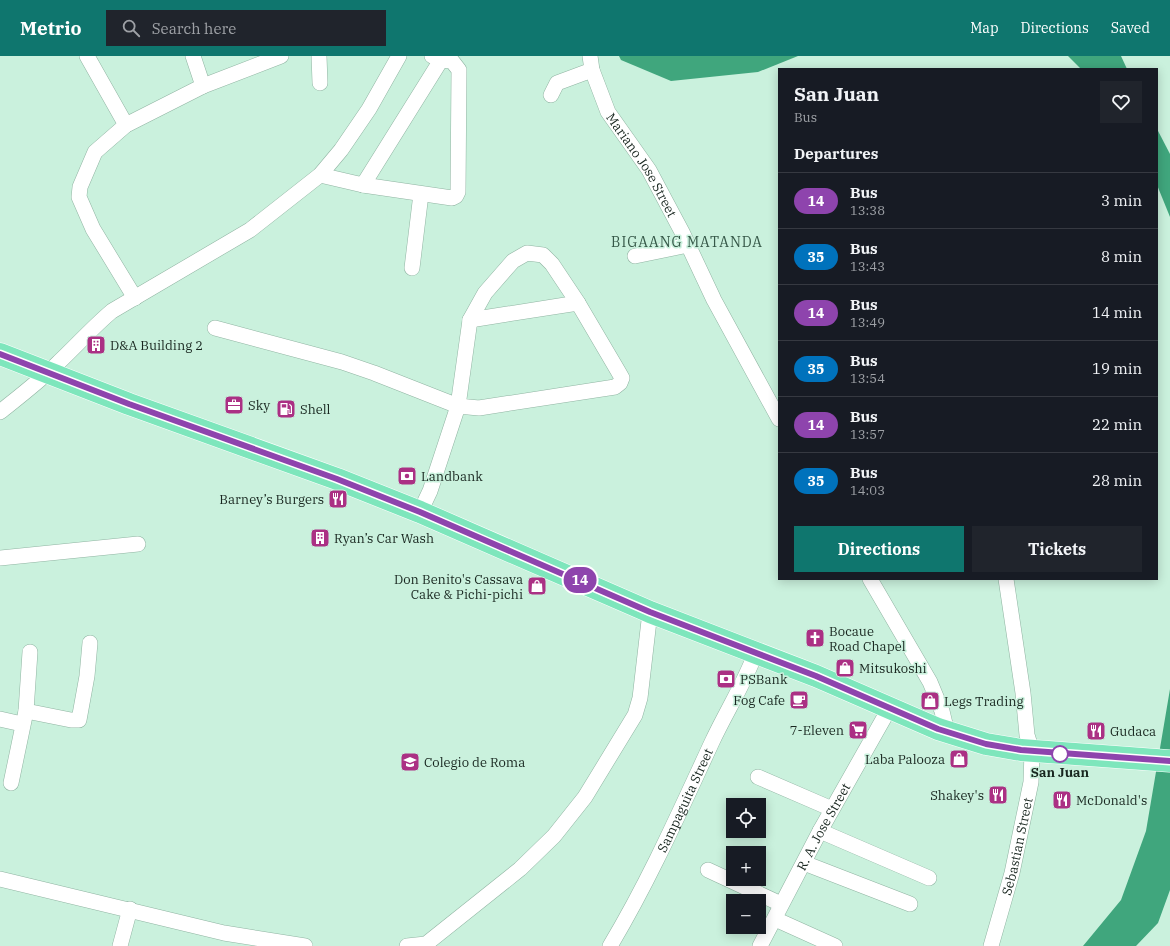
<!DOCTYPE html>
<html lang="en">
<head>
<meta charset="utf-8">
<style>
  :root { --surface:#171b24; --page:#20242c; --text:#f1f3f6; --muted:#9ea1a6; --line:#363941; --accent:#0f766e }
  body { margin:0; font-family:"IBM Plex Serif",serif; background:var(--page); color:var(--text); height:100vh; display:flex; flex-direction:column; font-size:15px; white-space:nowrap }
  * { box-sizing:border-box; margin:0 }
  p { font-size:13px; color:var(--muted) }
  .icon { flex:none; width:22px; height:22px; fill:none; stroke:currentColor; stroke-width:2; stroke-linecap:round; stroke-linejoin:round }
  .map { position:relative; flex:1; overflow:hidden }
  .sheet { position:absolute; left:778px; top:12px; width:380px; height:512px; display:flex; flex-direction:column; background:var(--surface); border-radius:0px; box-shadow:0 2px 10px #0003 }
  .sheet>* { flex:none }
  .badge { padding:0 8px; border-radius:13px; font-size:14px; line-height:26px }
  .fabs { position:absolute; left:726px; top:742px; display:grid; gap:8px }
  .fabs a { display:grid; place-items:center; width:40px; height:40px; border-radius:0px; background:var(--surface); box-shadow:0 2px 10px #0003; font-size:20px }
  .map>.badge { position:absolute; translate:-50% -50%; box-shadow:0 0 0 2px #fff }
  h2 { padding:0 16px; font-size:15px; line-height:36px }
  .round { display:grid; place-items:center; flex:none; width:42px; height:42px; border-radius:0px; background:var(--page) }
  .overview { display:flex; align-items:center; justify-content:space-between; height:68px; padding:0 16px }
  h1 { font-size:19px; font-weight:800; line-height:30px }
  .button { display:flex; gap:8px; margin-top:auto; padding:8px 16px }
  .button a { flex:1; height:46px; border-radius:0px; background:var(--accent); color:#fff; font-size:16px; font-weight:800; line-height:46px; text-align:center }
  .button a+a { background:var(--page); color:var(--text) }
  ul { padding:0; list-style:none }
  li { display:flex; align-items:center; gap:12px; height:56px; padding:0 16px; border-top:1px solid var(--line) }
  li div { flex:1 }
  li b { display:block; font-size:15px }
  li em { font-style:normal }
  li .badge { min-width:44px; font-weight:700; text-align:center }
  header { display:flex; align-items:center; gap:24px; box-sizing:border-box; height:56px; padding:0 20px; background:var(--accent); color:#fff }
  header strong { font-size:19px }
  nav { display:flex; gap:22px; margin-inline-start:auto; font-size:14px }
  .search { width:280px; height:36px; background:var(--page); display:flex; align-items:center; gap:10px; box-sizing:border-box; padding:0 14px; border-radius:0px; color:var(--muted); font-size:15px }
  .map>svg:first-child { display:block }
</style>
</head>
<body>
<header>
<strong>Metrio</strong>
<div class="search"><svg class="icon" aria-label="search" viewBox="0 0 24 24"><circle cx="10" cy="10" r="6"/><path d="M15 15l6 6"/></svg>Search here</div>
<nav><a>Map</a><a>Directions</a><a>Saved</a></nav>
</header>
<div class="map">
<svg width="1170" height="890" viewBox="0 0 1170 890">
  <rect width="100%" height="100%" fill="#caf1dd"/>
  <g fill="#40a67d">
    <polygon points="619,0 798,0 758,16 671,25 621,4"/>
    <polygon points="1068,0 1121,0 1127,13 1081,13"/>
    <polygon points="1157,73 1170,98 1170,161 1157,129"/>
    <polygon points="1170,633 1170,834 1158,867 1136,890 1083,890 1121,844 1146,775"/>
  </g>
  <g fill="none" stroke-linecap="round" stroke-linejoin="round">
    <defs>
      <g id="minor">
        <polyline points="87,0 126,69"/>
        <polyline points="319,0 320,27"/>
        <path id="s1" d="M590,0l2,14 16,42 41,58 33,62 32,68 65,119"/>
        <polyline points="203,30 281,0"/>
        <polyline points="551,39 557,27 592,14"/>
        <polyline points="320,119 363,129 441,4"/>
        <polyline points="363,129 452,142 456,140 458,136 459,14 452,5 441,4 432,0"/>
        <polyline points="635,200 688,189"/>
        <polyline points="412,212 421,138"/>
        <polyline points="135,242 93,173 79,141 80,131 95,96 126,69 203,30 193,0"/>
        <polyline points="470,264 578,247"/>
        <polyline points="215,272 342,306 374,317 458,350 479,352 615,331 620,327 622,322 618,315 578,247 552,208 543,199 527,197 513,205 485,237 470,264 458,350 430,435 420,456"/>
        <path d="M0,356c20,-16 41,-32 59,-50 18,-17 34,-35 53,-51l138,-81 70,-55 21,-25 28,-41 30,-53"/>
        <polyline points="0,502 138,488"/>
        <polyline points="870,523 930,626 942,655 947,676"/>
        <polyline points="26,655 71,664 79,664 87,620 90,587"/>
        <polyline points="0,663 22,668"/>
        <polyline points="758,721 832,753"/>
        <polyline points="11,727 26,655 30,596"/>
        <polyline points="820,775 929,822"/>
        <polyline points="804,807 910,848"/>
        <polyline points="708,814 781,848"/>
        <polyline points="0,823 224,877 305,890"/>
        <polyline points="775,863 835,890"/>
        <polyline points="120,890 130,853"/>
        <polyline points="407,890 426,888 520,813 554,780 585,741 635,659 640,642 650,556"/>
        <path id="s2" d="M610,890c39,-65 70,-135 102,-204 14,-30 32,-58 44,-90"/>
        <path id="s3" d="M760,890l60,-115 69,-122"/>
        <path id="s4" d="M991,890l21,-73 19,-91 1,-31 -5,-16 -4,-42 -17,-114"/>
      </g>
      <polyline id="trunk" points="0,298 129,348 337,423 420,456 650,556 816,620 938,673 986,688 1021,694 1170,705"/>
    </defs>
    <use href="#minor" stroke="#90b4a2" stroke-width="16"/>
    <use href="#trunk" stroke="#fff" stroke-width="23"/>
    <use href="#minor" stroke="#fff" stroke-width="15"/>
    <use href="#trunk" stroke="#7ee6bc" stroke-width="22"/>
  </g>
  <g fill="none" stroke-linecap="round" stroke-linejoin="round">
    <defs>
      <polyline id="line" points="0,298 129,348 337,423 420,456 650,556 816,620 938,673 986,688 1021,694 1170,705"/>
    </defs>
    <use href="#line" stroke="#fff" stroke-width="9"/>
    <use href="#line" stroke="#8e44ad" stroke-width="6"/>
  </g>
  <defs>
    <symbol id="building-square" viewBox="-11 -11 22 22"><rect x="-9" y="-9" width="18" height="18" rx="4" fill="#ab3084" stroke="#caf1dd"/><path d="M-4-6H4V6H1V3H-1V6H-4ZM-2.5-4.3h1.7v1.8h-1.7ZM.8-4.3h1.7v1.8H.8ZM-2.5-1h1.7V.8h-1.7ZM.8-1h1.7V.8H.8Z" fill="#fff"/></symbol>
    <symbol id="office-square" viewBox="-11 -11 22 22"><rect x="-9" y="-9" width="18" height="18" rx="4" fill="#ab3084" stroke="#caf1dd"/><path d="M-6-3h4V-5.5h4V-3h4V5H-6ZM-1-4.5V-3h2v-1.5ZM-6 0V1H6V0Z" fill="#fff"/></symbol>
    <symbol id="fuel-square" viewBox="-11 -11 22 22"><rect x="-9" y="-9" width="18" height="18" rx="4" fill="#ab3084" stroke="#caf1dd"/><path d="M-5.5-6h7V0h2V4h1.3V-2.5L3-4.5l.8-.8L6-3V5H2.5V1h-1V6h-7ZM-4.2-4.7v3.2H.2V-4.7Z" fill="#fff"/></symbol>
    <symbol id="bank-square" viewBox="-11 -11 22 22"><rect x="-9" y="-9" width="18" height="18" rx="4" fill="#ab3084" stroke="#caf1dd"/><path d="M-6-4H6V4H-6ZM0-2.3a2.3 2.3 0 1 0 0 4.6a2.3 2.3 0 1 0 0-4.6Z" fill="#fff"/></symbol>
    <symbol id="restaurant-square" viewBox="-11 -11 22 22"><rect x="-9" y="-9" width="18" height="18" rx="4" fill="#ab3084" stroke="#caf1dd"/><path d="M-5-6h1v4h1v-4h1v4h1v-4h1v5L-1.5 .5V6h-2V.5L-5-1ZM5-6V6H3V1.5H1.5Q1.5-4 5-6Z" fill="#fff"/></symbol>
    <symbol id="shop-square" viewBox="-11 -11 22 22"><rect x="-9" y="-9" width="18" height="18" rx="4" fill="#ab3084" stroke="#caf1dd"/><path d="M-5-2.5h2.3a2.7 3.5 0 0 1 5.4 0H5L5.5 6h-11ZM-1.5-2.5h3a1.5 2.3 0 0 0-3 0Z" fill="#fff"/></symbol>
    <symbol id="church-square" viewBox="-11 -11 22 22"><rect x="-9" y="-9" width="18" height="18" rx="4" fill="#ab3084" stroke="#caf1dd"/><path d="M-1.2-6h2.4v3.5h3.3v2.4h-3.3V6h-2.4V-.1h-3.3v-2.4h3.3Z" fill="#fff"/></symbol>
    <symbol id="cafe-square" viewBox="-11 -11 22 22"><rect x="-9" y="-9" width="18" height="18" rx="4" fill="#ab3084" stroke="#caf1dd"/><path d="M-5.5-4.5H6V0H3Q3 3.5 0 3.5H-2.5Q-5.5 3.5-5.5 0ZM3-3.2v2h1.7v-2ZM-6 4.5H4V6H-6Z" fill="#fff"/></symbol>
    <symbol id="supermarket-square" viewBox="-11 -11 22 22"><rect x="-9" y="-9" width="18" height="18" rx="4" fill="#ab3084" stroke="#caf1dd"/><path d="M-6-5.5h2.5l.6 2H6L4.5 2H-2.5L-4.4-4H-6ZM-1.5 3.2a1.3 1.3 0 1 0 .1 0ZM3 3.2a1.3 1.3 0 1 0 .1 0Z" fill="#fff"/></symbol>
    <symbol id="university-square" viewBox="-11 -11 22 22"><rect x="-9" y="-9" width="18" height="18" rx="4" fill="#ab3084" stroke="#caf1dd"/><path d="M0-5L7-2L0 1L-7-2ZM-4 1L0 2.5L4 1V4Q0 6-4 4Z" fill="#fff"/></symbol>
  </defs>
  <g fill-rule="evenodd">
    <use href="#building-square" x="85" y="278" width="22" height="22"/>
    <use href="#office-square" x="223" y="338" width="22" height="22"/>
    <use href="#fuel-square" x="275" y="342" width="22" height="22"/>
    <use href="#bank-square" x="396" y="409" width="22" height="22"/>
    <use href="#restaurant-square" x="327" y="432" width="22" height="22"/>
    <use href="#building-square" x="309" y="471" width="22" height="22"/>
    <use href="#shop-square" x="526" y="519" width="22" height="22"/>
    <use href="#church-square" x="804" y="571" width="22" height="22"/>
    <use href="#shop-square" x="834" y="601" width="22" height="22"/>
    <use href="#bank-square" x="715" y="612" width="22" height="22"/>
    <use href="#cafe-square" x="788" y="633" width="22" height="22"/>
    <use href="#shop-square" x="919" y="634" width="22" height="22"/>
    <use href="#supermarket-square" x="847" y="663" width="22" height="22"/>
    <use href="#restaurant-square" x="1085" y="664" width="22" height="22"/>
    <use href="#shop-square" x="948" y="692" width="22" height="22"/>
    <use href="#university-square" x="399" y="695" width="22" height="22"/>
    <use href="#restaurant-square" x="987" y="728" width="22" height="22"/>
    <use href="#restaurant-square" x="1051" y="733" width="22" height="22"/>
  </g>
  <circle fill="#fff" stroke="#8e44ad" stroke-width="2" cx="1060" cy="698" r="8"/>
  <g text-anchor="middle" dominant-baseline="central" stroke-width="3" stroke-linejoin="round" paint-order="stroke">
    <g font-size="13" fill="#18261f" stroke="#caf1dd">
      <text stroke="none"><textPath href="#s1" startOffset="122">Mariano Jose Street</textPath></text>
      <text stroke="none"><textPath href="#s2" startOffset="164">Sampaguita Street</textPath></text>
      <text stroke="none"><textPath href="#s3" startOffset="135">R. A. Jose Street</textPath></text>
      <text stroke="none"><textPath href="#s4" startOffset="103">Sebastian Street</textPath></text>
    </g>
    <g font-size="13" fill="#18261f" stroke="#caf1dd" text-anchor="start">
      <text x="110" y="289">D&amp;A Building 2</text>
      <text x="248" y="349">Sky</text>
      <text x="300" y="353">Shell</text>
      <text x="421" y="420">Landbank</text>
      <text x="324" y="443" text-anchor="end">Barney’s Burgers</text>
      <text x="334" y="482">Ryan’s Car Wash</text>
      <text x="523" y="523" text-anchor="end">Don Benito's Cassava<tspan x="523" dy="15">Cake &amp; Pichi-pichi</tspan></text>
      <text x="829" y="575">Bocaue<tspan x="829" dy="15">Road Chapel</tspan></text>
      <text x="859" y="612">Mitsukoshi</text>
      <text x="740" y="623">PSBank</text>
      <text x="785" y="644" text-anchor="end">Fog Cafe</text>
      <text x="944" y="645">Legs Trading</text>
      <text x="844" y="674" text-anchor="end">7-Eleven</text>
      <text x="1110" y="675">Gudaca</text>
      <text x="945" y="703" text-anchor="end">Laba Palooza</text>
      <text x="424" y="706">Colegio de Roma</text>
      <text x="984" y="739" text-anchor="end">Shakey's</text>
      <text x="1076" y="744">McDonald's</text>
    </g>
    <g font-size="13" font-weight="bold" fill="#18261f" stroke="#caf1dd">
      <text x="1060" y="716">San Juan</text>
    </g>
    <g font-size="14" letter-spacing="1" fill="#365848" stroke="#caf1dd">
      <text x="687" y="186">BIGAANG MATANDA</text>
    </g>
  </g>
</svg>
<div class="fabs">
<a><svg class="icon" aria-label="locate" viewBox="0 0 24 24"><circle cx="12" cy="12" r="6"/><path d="M12 2v4M12 18v4M2 12h4M18 12h4"/></svg></a>
<a>+</a>
<a>−</a>
</div>
<b class="badge" style="left:580px;top:524px;background:#8e44ad;color:#fff">14</b>
<section class="sheet">
<div class="overview"><div><h1>San Juan</h1><p>Bus</p></div><a class="round"><svg class="icon" aria-label="heart" viewBox="0 0 24 24"><path d="M12 20l-8-8c-3-5 5-10 8-4 3-6 11-1 8 4z"/></svg></a></div>
<h2>Departures</h2>
<ul>
<li><span class="badge" style="background:#8e44ad;color:#fff">14</span><div><b>Bus</b><p>13:38</p></div><em>3 min</em></li>
<li><span class="badge" style="background:#0072bc;color:#fff">35</span><div><b>Bus</b><p>13:43</p></div><em>8 min</em></li>
<li><span class="badge" style="background:#8e44ad;color:#fff">14</span><div><b>Bus</b><p>13:49</p></div><em>14 min</em></li>
<li><span class="badge" style="background:#0072bc;color:#fff">35</span><div><b>Bus</b><p>13:54</p></div><em>19 min</em></li>
<li><span class="badge" style="background:#8e44ad;color:#fff">14</span><div><b>Bus</b><p>13:57</p></div><em>22 min</em></li>
<li><span class="badge" style="background:#0072bc;color:#fff">35</span><div><b>Bus</b><p>14:03</p></div><em>28 min</em></li>
</ul>
<div class="button"><a>Directions</a><a>Tickets</a></div>
</section>
</div>
</body>
</html>
